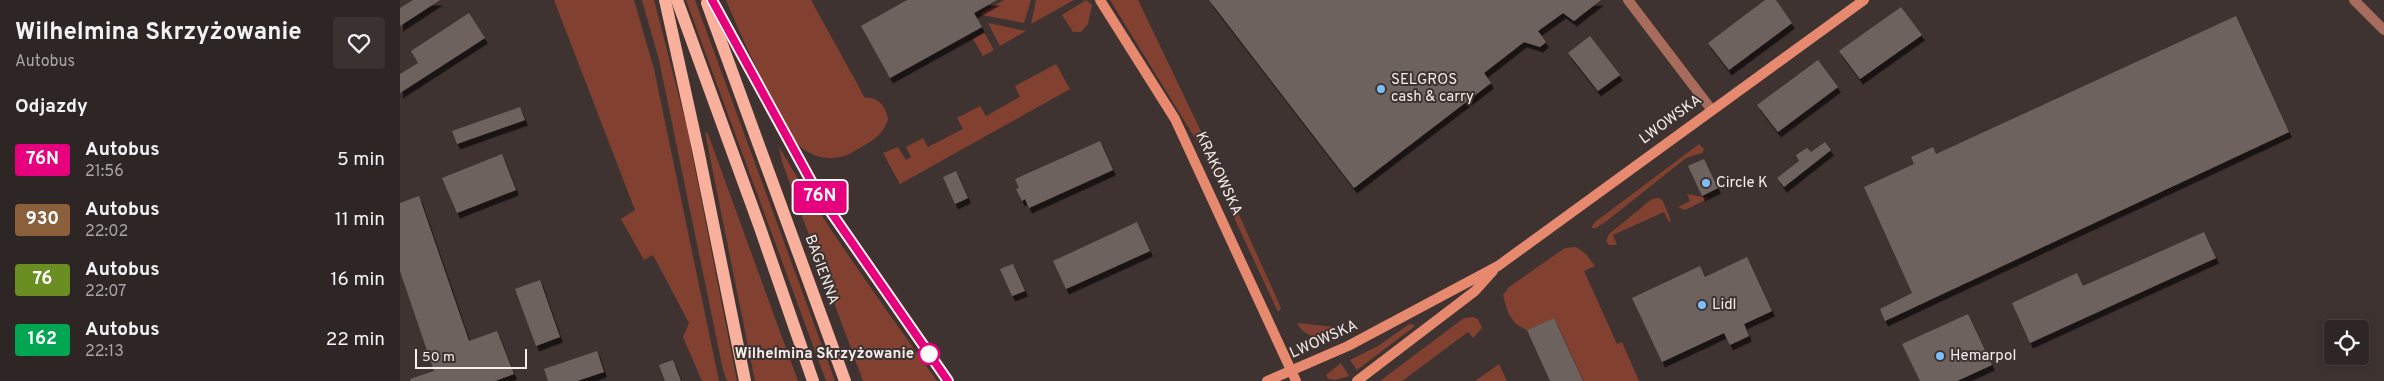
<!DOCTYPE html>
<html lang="pl">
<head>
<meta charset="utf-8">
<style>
  :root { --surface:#2e2624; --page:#3a3231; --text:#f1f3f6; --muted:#a7a5a6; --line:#494341 }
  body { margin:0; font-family:Overpass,sans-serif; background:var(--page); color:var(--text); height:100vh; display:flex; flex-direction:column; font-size:19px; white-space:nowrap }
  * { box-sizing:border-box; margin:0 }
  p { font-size:16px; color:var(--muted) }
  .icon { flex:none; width:28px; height:28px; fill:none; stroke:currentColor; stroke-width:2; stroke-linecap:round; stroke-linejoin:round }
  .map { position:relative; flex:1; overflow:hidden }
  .panel { display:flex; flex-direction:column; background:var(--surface); width:400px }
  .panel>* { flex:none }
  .badge { padding:0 10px; border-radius:4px; font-size:18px; line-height:32px }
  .buttons { position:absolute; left:1924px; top:320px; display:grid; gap:10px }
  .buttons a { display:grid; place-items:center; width:45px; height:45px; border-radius:5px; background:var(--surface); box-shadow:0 2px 12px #0003,0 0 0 1px var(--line); font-size:25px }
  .scale { position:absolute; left:15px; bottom:12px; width:112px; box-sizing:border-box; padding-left:5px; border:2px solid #f5eeec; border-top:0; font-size:14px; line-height:18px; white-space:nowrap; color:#f5eeec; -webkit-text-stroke:4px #3e3330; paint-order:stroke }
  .map>.badge { position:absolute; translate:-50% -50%; box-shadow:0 0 0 2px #fff }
  h2 { padding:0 15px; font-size:19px; line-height:45px }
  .round { display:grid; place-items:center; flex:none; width:52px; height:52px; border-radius:5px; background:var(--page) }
  .overview { display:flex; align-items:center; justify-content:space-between; height:85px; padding:0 15px }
  h1 { font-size:24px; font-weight:700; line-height:38px }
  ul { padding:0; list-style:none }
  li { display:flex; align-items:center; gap:15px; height:60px; padding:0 15px }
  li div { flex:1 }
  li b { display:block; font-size:19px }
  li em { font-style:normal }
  li .badge { min-width:55px; font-weight:700; text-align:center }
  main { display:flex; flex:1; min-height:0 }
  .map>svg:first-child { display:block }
</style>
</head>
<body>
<main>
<section class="panel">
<div class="overview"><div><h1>Wilhelmina Skrzyżowanie</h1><p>Autobus</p></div><a class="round"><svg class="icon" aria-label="heart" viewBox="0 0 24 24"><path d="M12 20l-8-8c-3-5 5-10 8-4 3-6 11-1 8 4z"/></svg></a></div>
<h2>Odjazdy</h2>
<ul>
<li><span class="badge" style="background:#e6007e;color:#fff">76N</span><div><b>Autobus</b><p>21:56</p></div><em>5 min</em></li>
<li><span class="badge" style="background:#8b5e3c;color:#fff">930</span><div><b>Autobus</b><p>22:02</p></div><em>11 min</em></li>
<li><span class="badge" style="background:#6b8e23;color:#fff">76</span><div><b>Autobus</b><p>22:07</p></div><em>16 min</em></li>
<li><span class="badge" style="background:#00a651;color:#fff">162</span><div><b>Autobus</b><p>22:13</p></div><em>22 min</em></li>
</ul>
</section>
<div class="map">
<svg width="1984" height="381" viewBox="0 0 1984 381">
  <defs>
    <filter id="shadow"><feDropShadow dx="3" dy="5.5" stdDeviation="0" flood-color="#0009"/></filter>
  </defs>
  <rect width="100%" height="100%" fill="#3e3330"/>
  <g fill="#824130">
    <polygon points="154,0 234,0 254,69 319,381 302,381 283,337 289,323 253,255 244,260 221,219 235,210"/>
    <polygon points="242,0 254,0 287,128 337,381 327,381 323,370 259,60"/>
    <polygon points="286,0 295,0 435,381 426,381"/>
    <path d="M326,0h85l54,98c13,-2 21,9 23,21 -5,18 -20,24 -35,33 -22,12 -45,6 -61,-14 -9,-13 -16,-30 -23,-44 -15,-31 -30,-62 -43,-94z"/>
    <polygon points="604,0 631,0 624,23 582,15 581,13"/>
    <polygon points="636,0 674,0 631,24"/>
    <polygon points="686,0 692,5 688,24 681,32 673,32 662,15"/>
    <polygon points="710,0 738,0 808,146 881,308 878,312 803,151"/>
    <polygon points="588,23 626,31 600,46"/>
    <polygon points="584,32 594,50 583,56 573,39"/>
    <polygon points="656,64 670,89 500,184 483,153 498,147 506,160 511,157 506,147 523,138 528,147 563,129 557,118 580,106 586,116 620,97 615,86"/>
    <polygon points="305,132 308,134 398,381 355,381"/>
    <polygon points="1299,144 1304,149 1302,153 1286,158 1208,220 1196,228 1191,228 1195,222"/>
    <path d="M379,147c48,81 103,157 158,234h-74l-81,-219z"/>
    <polygon points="1287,194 1309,198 1285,210 1278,207 1290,201"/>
    <polygon points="1259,198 1263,201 1271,221 1269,222 1264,212 1213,235 1217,245 1209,245 1206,241 1209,234 1252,199"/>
    <path d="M1176,247l10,7 9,12 -11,5 33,73 5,-2 17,39h-56l-29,-63 -27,12c-17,-7 -19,-17 -24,-35l6,-8 56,-39z"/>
    <polygon points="1073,317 1078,319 1082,328 1073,338 1068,332 1002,381 980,381 1064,318"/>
    <path d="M897,323l47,5c-17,9 -36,15 -47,-5z"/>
    <polygon points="1013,324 1015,326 957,370 950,360 978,346 1008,325"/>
    <polygon points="941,363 949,376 935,380 928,379 926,375"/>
    <polygon points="1099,364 1107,381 1075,381"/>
  </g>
  <g fill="#6e625f" filter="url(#shadow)">
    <polygon points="13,0 40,0 0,26 0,8"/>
    <polygon points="507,0 597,0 574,13 582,27 490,78 461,26"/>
    <polygon points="809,0 1201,0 1174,21 1163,13 1138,31 1146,42 1140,47 1124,42 1084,73 1091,83 954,188"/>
    <polygon points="1365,0 1376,0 1392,23 1329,70 1308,43"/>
    <polygon points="1501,7 1522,35 1460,79 1439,51"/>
    <polygon points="69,13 85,38 0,93 0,74 18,63 11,51"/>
    <polygon points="1836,16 1889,132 1485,321 1480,309 1512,293 1464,187 1514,164 1511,157 1533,147 1536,154"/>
    <polygon points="1190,36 1220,75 1198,91 1168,53"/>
    <polygon points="1418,60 1438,87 1378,132 1357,105"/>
    <polygon points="120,107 125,120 57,144 52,131"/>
    <polygon points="700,141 713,170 629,208 625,199 622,201 616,189 619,188 615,179"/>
    <polygon points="1425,142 1431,150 1384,187 1377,178 1399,161 1396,155 1407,148 1411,152"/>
    <polygon points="102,154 116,190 57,213 42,178"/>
    <polygon points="1304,159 1318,188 1302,196 1288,166"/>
    <polygon points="556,171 568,198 555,204 543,177"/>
    <polygon points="19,196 69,341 97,331 114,374 95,381 11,381 10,379 34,371 0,271 0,203"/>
    <polygon points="737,222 750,251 666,289 653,261"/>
    <polygon points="1804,232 1816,258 1630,343 1612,303 1677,273 1683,286"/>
    <polygon points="1347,257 1372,311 1344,324 1349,336 1330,345 1324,333 1262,362 1232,298 1300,266 1305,277"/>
    <polygon points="613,264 625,291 612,296 600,269"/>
    <polygon points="140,280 160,337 136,346 115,289"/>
    <polygon points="1568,314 1592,365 1557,381 1520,381 1502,344"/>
    <polygon points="1154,318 1183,381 1150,381 1127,330"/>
    <polygon points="197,351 204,372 177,381 148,381 144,369"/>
    <polygon points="273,360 281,381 265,381 259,365"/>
  </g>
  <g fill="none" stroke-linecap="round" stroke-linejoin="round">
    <g stroke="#a86c5c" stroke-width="10">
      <polyline points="1228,0 1311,109"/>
      <polyline points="1954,0 1984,30"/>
    </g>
    <g stroke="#e7896f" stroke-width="10">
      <polyline points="700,0 775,119 896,381"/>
      <polyline points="867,381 948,346 1098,266 1464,0"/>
      <polyline points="957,381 1075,291 1093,271"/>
    </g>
    <g stroke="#f9b09c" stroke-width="12">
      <polyline points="265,0 299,154 345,381"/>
      <polyline points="277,0 359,225 413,381"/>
      <polyline points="312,0 417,192 548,381"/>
      <polyline points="307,3 445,381"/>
    </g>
  </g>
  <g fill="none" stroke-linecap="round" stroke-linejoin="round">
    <defs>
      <polyline id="line" points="312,0 417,192 548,381"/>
    </defs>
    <use href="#line" stroke="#fff" stroke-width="11"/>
    <use href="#line" stroke="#e6007e" stroke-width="8"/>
  </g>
  <g fill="#7bbef9" stroke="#3e3330" stroke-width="2">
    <circle cx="981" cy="89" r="5"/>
    <circle cx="1306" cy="183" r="5"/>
    <circle cx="1302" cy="305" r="5"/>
    <circle cx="1540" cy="356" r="5"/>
  </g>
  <circle fill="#fff" stroke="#e6007e" stroke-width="2.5" cx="529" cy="354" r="10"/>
  <g text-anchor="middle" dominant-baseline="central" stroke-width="4" stroke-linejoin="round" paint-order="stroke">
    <g font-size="15" fill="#f5eeec" stroke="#3e3330" text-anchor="start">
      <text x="991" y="80">SELGROS<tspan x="991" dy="17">cash &amp; carry</tspan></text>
      <text x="1316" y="183">Circle K</text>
      <text x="1312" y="305">Lidl</text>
      <text x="1550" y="356">Hemarpol</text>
    </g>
    <g font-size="15" fill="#f5eeec" stroke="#3e3330">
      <text transform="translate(1271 120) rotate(-36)">LWOWSKA</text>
      <text transform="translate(818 174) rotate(65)">KRAKOWSKA</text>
      <text transform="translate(421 270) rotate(70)">BAGIENNA</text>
      <text transform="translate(924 340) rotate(-24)">LWOWSKA</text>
    </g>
    <g font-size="15" font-weight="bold" fill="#f5eeec" stroke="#3e3330" text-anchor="end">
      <text x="514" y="354">Wilhelmina Skrzyżowanie</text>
    </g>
  </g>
</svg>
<div class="buttons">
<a><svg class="icon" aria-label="locate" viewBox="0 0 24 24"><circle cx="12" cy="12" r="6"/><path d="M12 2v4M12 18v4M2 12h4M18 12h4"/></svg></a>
</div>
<div class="scale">50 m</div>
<b class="badge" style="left:420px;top:197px;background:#e6007e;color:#fff">76N</b>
</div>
</main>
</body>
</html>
